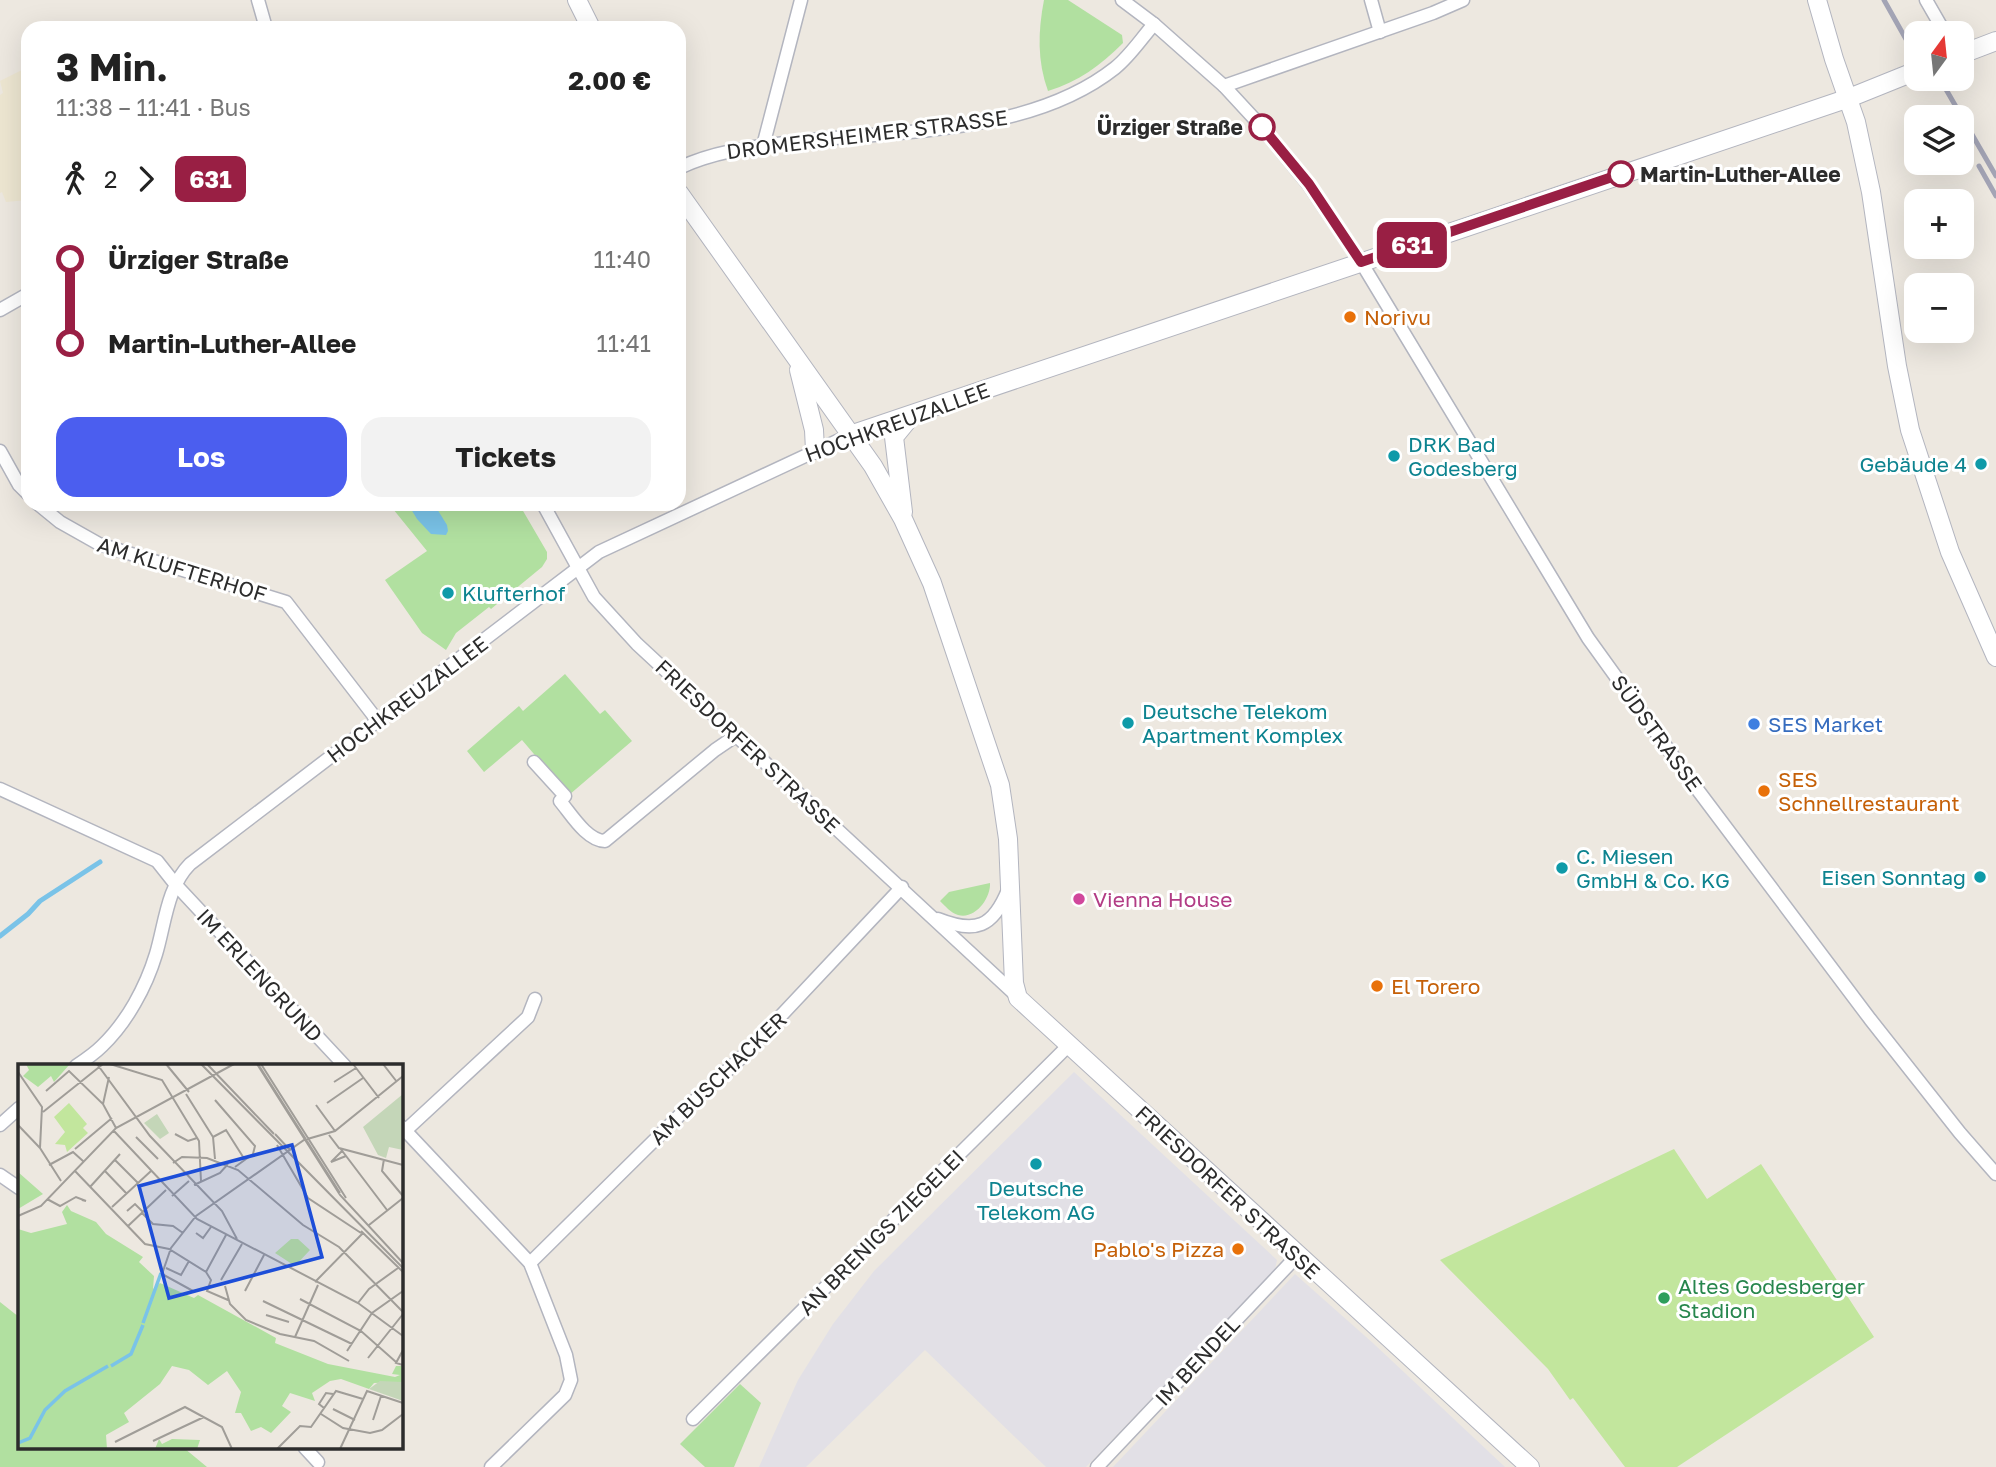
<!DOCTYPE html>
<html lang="de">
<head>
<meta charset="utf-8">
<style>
  :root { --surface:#fff; --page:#f2f2f2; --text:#222; --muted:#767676; --accent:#4b5eef }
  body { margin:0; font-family:"Golos Text",sans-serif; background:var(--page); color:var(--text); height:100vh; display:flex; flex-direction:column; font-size:26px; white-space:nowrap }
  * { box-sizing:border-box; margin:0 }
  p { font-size:23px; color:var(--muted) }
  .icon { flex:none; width:38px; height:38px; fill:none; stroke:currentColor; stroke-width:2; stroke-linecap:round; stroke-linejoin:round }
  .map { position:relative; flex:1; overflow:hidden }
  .details { position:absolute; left:21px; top:21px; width:665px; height:490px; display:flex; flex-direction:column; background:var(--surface); border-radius:21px; box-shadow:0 7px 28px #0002 }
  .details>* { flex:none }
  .badge { padding:0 14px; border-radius:10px; font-size:24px; line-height:46px }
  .needle { width:46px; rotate:15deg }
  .buttons { position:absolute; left:1904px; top:21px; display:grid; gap:14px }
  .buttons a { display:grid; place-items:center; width:70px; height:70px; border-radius:14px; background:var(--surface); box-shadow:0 7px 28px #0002; font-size:35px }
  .map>.badge { position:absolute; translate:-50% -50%; box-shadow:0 0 0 4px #fff }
  .legs { display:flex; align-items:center; gap:10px; height:77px; padding:0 35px; font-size:23px }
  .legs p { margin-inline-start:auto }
  .summary { display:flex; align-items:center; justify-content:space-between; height:119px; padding:0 35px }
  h1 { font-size:38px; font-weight:700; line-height:52px }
  .cta { display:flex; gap:14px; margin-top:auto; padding:14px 35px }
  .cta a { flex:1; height:80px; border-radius:21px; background:var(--accent); color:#fff; font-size:28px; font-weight:700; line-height:80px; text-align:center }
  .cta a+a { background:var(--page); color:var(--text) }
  ul { padding:0 35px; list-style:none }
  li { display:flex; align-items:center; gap:24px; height:84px; font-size:26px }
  li i { display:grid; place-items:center; width:10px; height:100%; margin:0 9px; background:currentColor }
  li i::after { content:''; width:18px; height:18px; margin:-9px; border:5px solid; border-radius:50%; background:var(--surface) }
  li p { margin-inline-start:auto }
  li:first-child i { background:linear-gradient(#0000 50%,currentColor 0) }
  li:last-child i { background:linear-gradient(currentColor 50%,#0000 0) }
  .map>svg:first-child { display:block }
</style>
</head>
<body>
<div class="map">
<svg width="1996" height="1467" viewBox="0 0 1996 1467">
  <rect width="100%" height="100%" fill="#ede8e0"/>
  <g fill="#e2e0e6">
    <polygon points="1074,1072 1277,1260 1275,1269 1086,1467 1046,1467 925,1350 806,1467 759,1467 798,1380 833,1324 874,1271"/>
    <polygon points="1295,1274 1374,1344 1505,1467 1113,1467"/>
  </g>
  <polygon fill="#ede6d1" points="28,67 28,200 6,202 2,192 0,193 0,95 3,93 0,81"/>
  <g fill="#b1e0a0">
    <path d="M1044,0h24l54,35 1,8c-22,22 -45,39 -75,48 -11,-30 -10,-60 -4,-91z"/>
    <polygon points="389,504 519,504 547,552 547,559 542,567 491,609 489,607 456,633 446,650 422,633 385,580 427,551"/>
    <polygon points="565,674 600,714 605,710 632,741 569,795 522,740 484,772 467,751 519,706 523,711"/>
    <path d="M990,883c1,15 -15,37 -32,32 -7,-2 -13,-9 -18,-14l9,-9z"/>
    <polygon points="0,1302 19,1317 19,1448 184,1448 207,1467 0,1467"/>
    <polygon points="740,1384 761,1403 734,1467 705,1467 680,1444"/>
  </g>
  <polygon fill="#c2e69d" points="1674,1149 1707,1199 1761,1164 1874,1337 1677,1467 1625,1467 1573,1398 1570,1400 1548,1369 1440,1260"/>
  <polygon fill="#7ac3e8" points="408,504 434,504 447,525 448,531 446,535 431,534 417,519"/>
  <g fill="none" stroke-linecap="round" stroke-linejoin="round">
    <polyline stroke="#7ac3e8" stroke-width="5" points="0,936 28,914 40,901 100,862"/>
    <defs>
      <g id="street">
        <polyline points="258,0 266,28"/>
        <polyline points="1122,0 1154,24 1224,86 1260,125 1309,185 1361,262 1588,638 1691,781 1870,1019 1960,1133 1996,1174"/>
        <polyline points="1371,0 1380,32"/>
        <polyline points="1926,0 1945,33"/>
        <polyline points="1224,86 1433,13 1463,0"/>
        <polyline points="763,146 801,0"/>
        <path d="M679,168c36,-17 74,-21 113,-26 104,-12 237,-6 323,-74 15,-12 26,-29 39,-44"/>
        <polyline points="0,310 28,294"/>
        <polyline points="0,451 19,485 28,494"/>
        <polyline points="38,504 60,522 99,544 286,602 377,720"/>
        <polyline points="543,504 594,597 637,644 1018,997"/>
        <path d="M534,762l31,34 -5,5c11,13 27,40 45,40l110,-91 22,-15"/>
        <polyline points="0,789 157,861 176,885 345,1066"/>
        <path d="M938,919c38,15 55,8 70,-29"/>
        <path d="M76,1066c9,-6 18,-12 26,-20 25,-24 44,-59 54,-92 9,-30 11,-67 34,-90l409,-312 251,-117"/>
        <polyline points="0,1125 19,1108"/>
        <polyline points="401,1126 530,1263 566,1355 571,1380 565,1395 491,1467"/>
        <polyline points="405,1131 528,1017 535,999"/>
        <polyline points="0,1175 19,1188"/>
        <polyline points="530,1263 688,1107 745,1054 902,887"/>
        <polyline points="693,1419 1069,1045"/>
        <polyline points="305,1448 318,1462"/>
        <polyline points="1097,1467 1297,1256"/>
      </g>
      <g id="secondary">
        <polyline points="577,0 591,28"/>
        <polyline points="1817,0 1834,59 1856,122 1871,192 1897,366 1910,430 1950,552 1996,657"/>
        <polyline points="1962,54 1996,41"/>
        <polyline points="679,193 873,466 903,519 932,583 1000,785 1008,839 1014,983 1018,998 1530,1467"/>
        <polyline points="799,370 814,430 815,450"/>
        <polyline points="850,435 1849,98 1916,71"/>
        <polyline points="903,512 894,437 912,415"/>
      </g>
    </defs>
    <use href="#street" stroke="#b3b5bf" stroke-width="15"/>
    <use href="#secondary" stroke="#b3b5bf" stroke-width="20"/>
    <use href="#street" stroke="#fff" stroke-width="12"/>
    <use href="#secondary" stroke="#fff" stroke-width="18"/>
    <g stroke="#a3a4b5" stroke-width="5">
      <polyline points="1884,0 1916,57"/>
      <polyline points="1940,79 1996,176"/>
      <polyline points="1979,166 1996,196"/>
    </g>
  </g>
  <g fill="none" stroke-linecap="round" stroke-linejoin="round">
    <defs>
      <polyline id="line-1" points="1262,127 1309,184 1361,262 1621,174"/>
    </defs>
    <use href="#line-1" stroke="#fff" stroke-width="16"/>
    <use href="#line-1" stroke="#991f44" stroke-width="10"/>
  </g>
  <g fill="#fff" stroke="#991f44" stroke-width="3.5">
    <circle cx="1262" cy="127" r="12"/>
    <circle cx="1621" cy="174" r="12"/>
  </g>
  <g fill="#e8710a" stroke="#fff" stroke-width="2.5">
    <circle cx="1350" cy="317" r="7"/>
    <circle cx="1764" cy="791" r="7"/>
    <circle cx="1377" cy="986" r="7"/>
    <circle cx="1238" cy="1249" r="7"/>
  </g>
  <g fill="#0f9aa8" stroke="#fff" stroke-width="2.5">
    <circle cx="1394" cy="456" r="7"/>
    <circle cx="1981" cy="464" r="7"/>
    <circle cx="448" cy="593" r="7"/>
    <circle cx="1128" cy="723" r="7"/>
    <circle cx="1562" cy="868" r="7"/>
    <circle cx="1980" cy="877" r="7"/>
    <circle cx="1036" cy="1164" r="7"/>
  </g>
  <circle fill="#3f7fe0" stroke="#fff" stroke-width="2.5" cx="1754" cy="724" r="7"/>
  <circle fill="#d1479c" stroke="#fff" stroke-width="2.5" cx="1079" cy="899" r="7"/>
  <circle fill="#2e9e5b" stroke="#fff" stroke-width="2.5" cx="1664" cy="1298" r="7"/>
  <g text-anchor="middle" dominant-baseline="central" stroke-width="6" stroke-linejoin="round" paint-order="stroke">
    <g font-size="21" font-weight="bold" fill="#2c2c2c" stroke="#fff" text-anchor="end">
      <text x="1243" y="127">Ürziger Straße</text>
      <text x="1640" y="174" text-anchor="start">Martin-Luther-Allee</text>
    </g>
    <g font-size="21" fill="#2c2c2c" stroke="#fff">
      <text transform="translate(867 134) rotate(-7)">DROMERSHEIMER STRASSE</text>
      <text transform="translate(897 422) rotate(-20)">HOCHKREUZALLEE</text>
      <text transform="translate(182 569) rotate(17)">AM KLUFTERHOF</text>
      <text transform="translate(407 699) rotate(-37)">HOCHKREUZALLEE</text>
      <text transform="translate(1657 733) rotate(54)">SÜDSTRASSE</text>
      <text transform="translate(748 746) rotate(43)">FRIESDORFER STRASSE</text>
      <text transform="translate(260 975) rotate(47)">IM ERLENGRUND</text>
      <text transform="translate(718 1078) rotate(-44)">AM BUSCHACKER</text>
      <text transform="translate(1228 1192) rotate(43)">FRIESDORFER STRASSE</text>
      <text transform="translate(881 1232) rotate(-45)">AN BRENIGS ZIEGELEI</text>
      <text transform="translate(1197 1361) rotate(-47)">IM BENDEL</text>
    </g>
    <g font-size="21" fill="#c56008" stroke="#fff" text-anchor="start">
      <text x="1364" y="317">Norivu</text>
      <text x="1778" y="779">SES<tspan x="1778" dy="24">Schnellrestaurant</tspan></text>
      <text x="1391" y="986">El Torero</text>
      <text x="1224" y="1249" text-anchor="end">Pablo's Pizza</text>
    </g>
    <g font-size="21" fill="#0d838f" stroke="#fff" text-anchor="start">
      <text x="1408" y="444">DRK Bad<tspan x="1408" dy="24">Godesberg</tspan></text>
      <text x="1967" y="464" text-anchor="end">Gebäude 4</text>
      <text x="462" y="593">Klufterhof</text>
      <text x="1142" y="711">Deutsche Telekom<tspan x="1142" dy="24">Apartment Komplex</tspan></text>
      <text x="1576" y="856">C. Miesen<tspan x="1576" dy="24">GmbH &amp; Co. KG</tspan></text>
      <text x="1966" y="877" text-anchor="end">Eisen Sonntag</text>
      <text x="1036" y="1188" text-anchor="middle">Deutsche<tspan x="1036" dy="24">Telekom AG</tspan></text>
    </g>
    <g font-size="21" fill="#366cbe" stroke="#fff" text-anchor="start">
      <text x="1768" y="724">SES Market</text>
    </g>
    <g font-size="21" fill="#b23c85" stroke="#fff" text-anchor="start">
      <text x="1093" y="899">Vienna House</text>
    </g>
    <g font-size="21" fill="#27864d" stroke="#fff" text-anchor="start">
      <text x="1678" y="1286">Altes Godesberger<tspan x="1678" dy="24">Stadion</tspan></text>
    </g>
  </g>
  <g transform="translate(18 1064)">
    <rect width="385" height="385" fill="#ede8e0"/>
    <path d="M8,0h44l-16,18 -3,-6 -13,11 -15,-11 6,-6zM0,108l25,22 -25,15zM49,141l4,6 25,11 10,12 37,23 -4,5 15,14 -1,13 7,-6 34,15 4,-3 78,43 -1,5 53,21 67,13 5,-2 -8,-1 4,-8h7v16l-29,1 -5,6 -28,-10 -11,2 -18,12 3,8 -25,-8 -8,13 9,6 -20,21 -10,-6 -10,4 -10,-18h-6l6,-21 -14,-21 -19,14 -19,-15 -17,-4 -12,18 -36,29 5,9 -23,13 1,14h-89v-220l13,4 36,-9 -5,-12zM141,375l3,5 10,-5 28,1 -3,9h-42z" fill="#b1e0a0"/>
    <path d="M385,30v56l-14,-3 -3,11 -8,-3 -15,-28zM139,50l12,19 -9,6 -16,-16zM362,317l23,1v19l-34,-12z" fill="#c4d6b8"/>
    <path d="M51,39l18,21 -4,4 5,5 -21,19 -2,-7 -10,-1 10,-12 -11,-15zM273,175h7l12,11 -15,16 -20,-13z" fill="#c2e69d"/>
    <path fill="none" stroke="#7ac3e8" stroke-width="3.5" d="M125,259l18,-50M93,302l20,-12 12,-29M0,379l12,-5 15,-28 20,-19 43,-25"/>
    <path fill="none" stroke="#a09d98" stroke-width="2" d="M79,0l53,72 72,75 15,28M92,0l52,16 37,61 2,40M148,0l23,28M183,0l202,204M189,0l67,70M239,0l83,131 63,68M240,0l82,129M243,0l85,134M335,0l26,34M365,0l14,18M0,8l24,35 -2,41 21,33M316,18l22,-14M28,27l23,-20 34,33 13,24M168,30l27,43 2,22M197,36l40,46 -2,8 -18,13M309,39l36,-25M85,40l6,-27M298,41l19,26M25,48l60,-48M0,61l22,23M96,67l83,88 161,84 45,33M157,70l13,7 9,-3M257,70l15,16M311,71l10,13 64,17M118,73l22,22M195,73l13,-7 19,30M259,81l31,53 53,35M322,84l47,62M57,85l37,-31M324,87l-11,11 15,-6M366,95l-2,12 21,25M97,96l23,23M155,99l9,-6 25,1 31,12 65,55 36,22 64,65M31,101l24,-13 10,9M86,106l23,24M57,107l70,73 24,5 37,23 5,8 -4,11 21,9M176,121l26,-12 8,-9M72,123l30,-33M154,132l17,-15M29,135l13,7 16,-9 10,4 -4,-1M94,143l39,-36M109,147l8,-7 8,8M124,149l11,11 20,2 10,7M0,152l23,-10 75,-78 118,-64M351,161l34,-27M110,162l38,-36M343,167l42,41M178,169l7,5 8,-11M148,204l15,7 8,-14M188,208l20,-37M203,216l21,-36M297,218l48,-49M207,222l5,18 16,16 34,14 34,7 35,20M175,227l-31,-17 9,-26 25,-32 108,-76 31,-9 68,-55M227,227l19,-36M282,235l61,32 35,31M245,237l89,43M340,239l11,-14 29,-21M248,251l23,7M277,273l23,-52M385,286l-7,13 7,2M329,287l25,-38 31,-22M350,294l35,-44M306,344l-5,-4 7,-11 7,1M315,345l22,11M303,350l22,14 27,5 12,-3 21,-16M355,356l8,-24M135,377l51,-24M97,378l70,-35 37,20 10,22M259,385l23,-23 11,1 25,-36 27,8M322,385l27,-58 36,12"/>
    <path fill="#1d4ed8" fill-opacity="0.15" stroke="#1d4ed8" stroke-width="3.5" d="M274,81l30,112 -153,41 -30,-112z"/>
    <rect width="385" height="385" fill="none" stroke="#2c2c2c" stroke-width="3.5"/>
  </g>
</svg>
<div class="buttons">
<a><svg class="needle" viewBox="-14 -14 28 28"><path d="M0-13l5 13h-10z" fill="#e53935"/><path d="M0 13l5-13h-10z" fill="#767676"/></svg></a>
<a><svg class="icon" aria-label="layers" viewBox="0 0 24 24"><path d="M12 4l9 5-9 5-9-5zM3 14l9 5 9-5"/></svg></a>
<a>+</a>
<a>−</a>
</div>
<b class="badge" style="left:1412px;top:245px;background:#991f44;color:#fff">631</b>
<section class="details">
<div class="summary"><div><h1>3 Min.</h1><p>11:38 – 11:41 · Bus</p></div><b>2.00 €</b></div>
<div class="legs"><svg class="icon" aria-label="walk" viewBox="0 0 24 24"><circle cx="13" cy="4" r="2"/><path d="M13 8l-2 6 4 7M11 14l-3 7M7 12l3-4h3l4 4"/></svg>2<svg class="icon" aria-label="forward" viewBox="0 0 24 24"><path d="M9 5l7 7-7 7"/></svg><b class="badge" style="background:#991f44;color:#fff">631</b></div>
<ul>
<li><i style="color:#991f44"></i><b>Ürziger Straße</b><p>11:40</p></li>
<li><i style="color:#991f44"></i><b>Martin-Luther-Allee</b><p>11:41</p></li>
</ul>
<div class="cta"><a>Los</a><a>Tickets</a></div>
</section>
</div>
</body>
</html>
